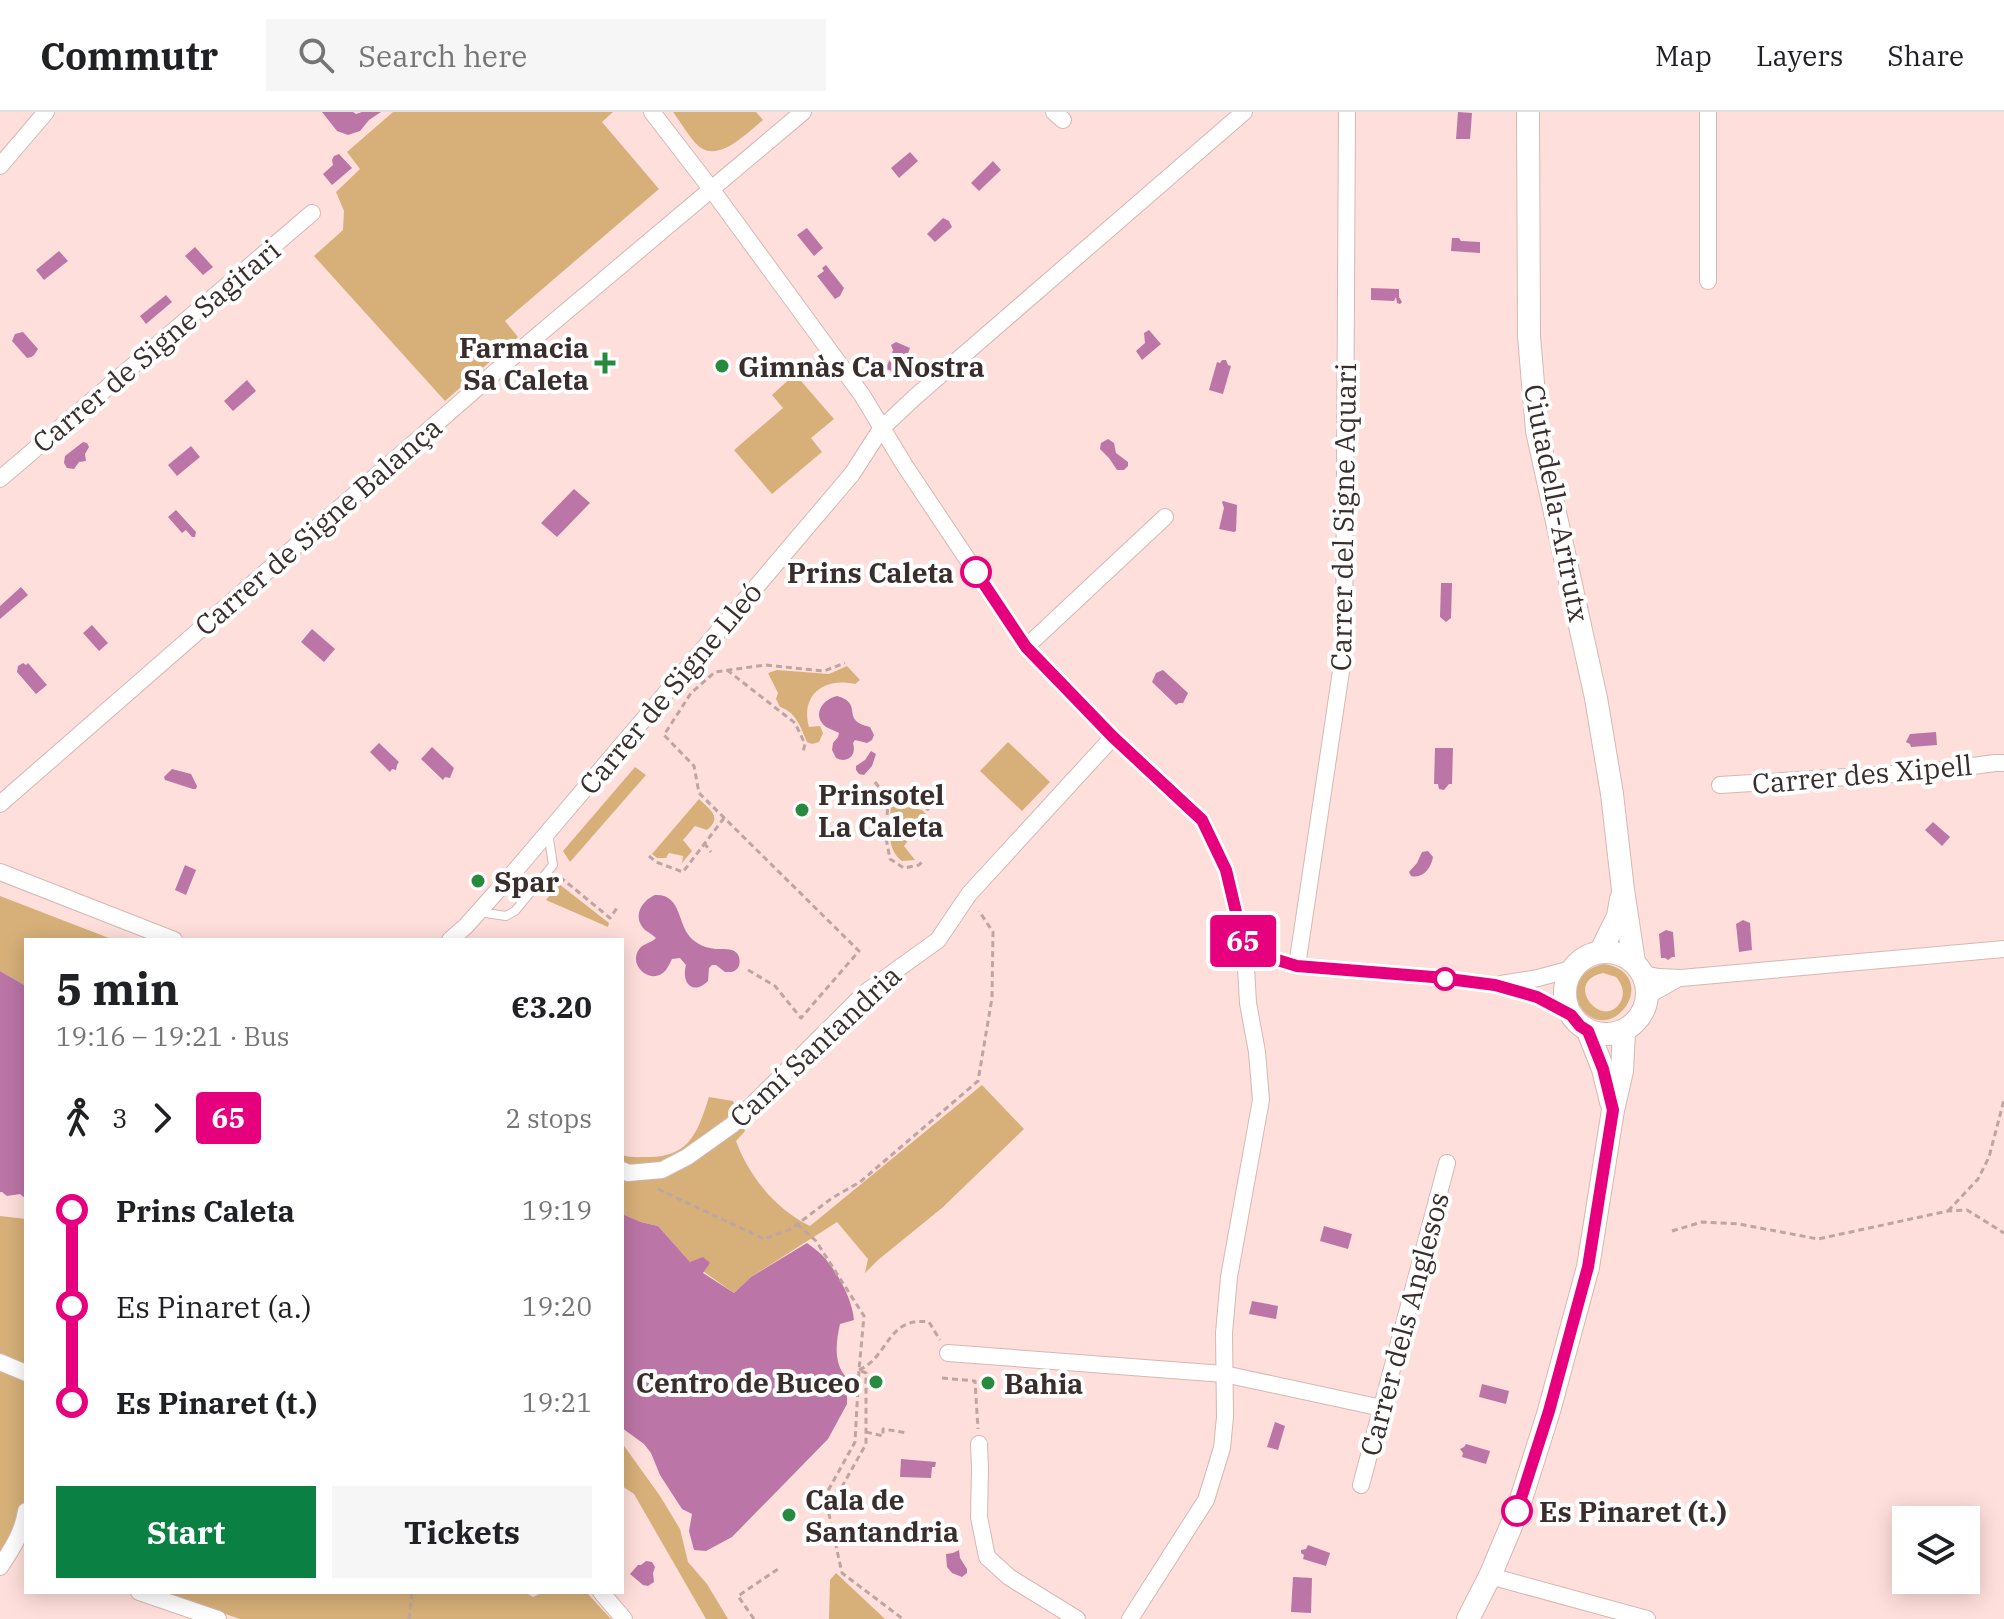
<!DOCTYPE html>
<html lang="en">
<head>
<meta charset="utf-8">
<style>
  :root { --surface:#fff; --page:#f6f6f6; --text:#202124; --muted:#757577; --line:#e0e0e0; --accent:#0b8043 }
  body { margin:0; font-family:"IBM Plex Serif",serif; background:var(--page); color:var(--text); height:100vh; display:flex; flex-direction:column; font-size:30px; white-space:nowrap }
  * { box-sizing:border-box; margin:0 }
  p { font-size:26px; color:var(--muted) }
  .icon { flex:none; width:44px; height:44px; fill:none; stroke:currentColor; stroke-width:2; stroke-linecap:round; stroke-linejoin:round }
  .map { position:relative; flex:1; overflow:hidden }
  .panel { position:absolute; left:24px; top:826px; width:600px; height:656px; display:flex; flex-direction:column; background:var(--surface); border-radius:0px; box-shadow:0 4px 20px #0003 }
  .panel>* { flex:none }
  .badge { padding:0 16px; border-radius:6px; font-size:28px; line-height:52px }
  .buttons { position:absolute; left:1892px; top:1394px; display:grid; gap:16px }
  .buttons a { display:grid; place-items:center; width:88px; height:88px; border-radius:0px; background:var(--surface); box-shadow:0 4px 20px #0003; font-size:40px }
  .map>.badge { position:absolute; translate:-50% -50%; box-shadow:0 0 0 4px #fff }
  .legs { display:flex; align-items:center; gap:12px; height:88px; padding:0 32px; font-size:26px }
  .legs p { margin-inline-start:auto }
  .head { display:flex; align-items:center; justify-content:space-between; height:136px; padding:0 32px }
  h1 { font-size:44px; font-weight:800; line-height:60px }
  .button { display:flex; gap:16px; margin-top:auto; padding:16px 32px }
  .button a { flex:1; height:92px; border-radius:0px; background:var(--accent); color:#fff; font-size:32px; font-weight:800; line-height:92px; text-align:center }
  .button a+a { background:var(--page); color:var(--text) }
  ul { padding:0 32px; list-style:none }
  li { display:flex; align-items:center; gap:28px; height:96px; font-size:30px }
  li i { display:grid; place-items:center; width:12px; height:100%; margin:0 10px; background:currentColor }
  li i::after { content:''; width:20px; height:20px; margin:-10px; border:6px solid; border-radius:50%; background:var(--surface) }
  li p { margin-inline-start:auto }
  li:first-child i { background:linear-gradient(#0000 50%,currentColor 0) }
  li:last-child i { background:linear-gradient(currentColor 50%,#0000 0) }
  header { display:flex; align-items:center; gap:48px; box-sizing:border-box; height:112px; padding:0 40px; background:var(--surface); border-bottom:2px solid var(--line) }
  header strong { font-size:38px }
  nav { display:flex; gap:44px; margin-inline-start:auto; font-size:28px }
  .search { width:560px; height:72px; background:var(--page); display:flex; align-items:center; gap:20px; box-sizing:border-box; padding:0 28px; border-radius:0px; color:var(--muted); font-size:30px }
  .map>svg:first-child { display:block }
</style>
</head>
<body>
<header>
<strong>Commutr</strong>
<div class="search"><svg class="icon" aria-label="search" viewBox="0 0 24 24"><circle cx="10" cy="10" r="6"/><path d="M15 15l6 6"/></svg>Search here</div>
<nav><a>Map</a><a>Layers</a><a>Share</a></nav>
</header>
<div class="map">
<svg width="2004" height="1507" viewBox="0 0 2004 1507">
  <rect width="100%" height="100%" fill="#ffdfdb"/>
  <g fill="#d7b079" fill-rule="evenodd">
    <polygon points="393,0 613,0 602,10 659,77 505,209 518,225 445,289 314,144 343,118 344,99 336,80 360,57 347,40"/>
    <path d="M673,0h83l7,8c-15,12 -42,41 -62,28 -9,-6 -21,-27 -28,-36z"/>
    <polygon points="795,262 834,307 811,326 822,340 772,382 734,338 783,296 772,283"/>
    <path d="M847,554l13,14 -5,4c-30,-7 -55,10 -46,43l11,-1 3,7 -4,9 -7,2 -5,-2c-6,-14 -11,-30 -27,-35l-4,-8 2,-6 -10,-20 9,-3 52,4z"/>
    <polygon points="1008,630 1050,670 1022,699 980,659"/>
    <polygon points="635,655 646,663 570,750 563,739"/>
    <path d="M699,687c11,11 24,18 8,31l-12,-4 -12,14 9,11 -10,12 1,-7 -14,-3 -3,5h-9l-5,-4z"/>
    <path d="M891,692l31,6 5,5 -23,31 11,14 -13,1c-17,-13 -12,-37 -11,-57z"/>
    <polygon points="559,772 609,811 608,815 546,788"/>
    <polygon points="0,784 114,828 26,828 26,874 0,859"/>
    <path d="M1604,852c59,10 9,84 -22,45 -16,-20 0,-41 22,-45zM1603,861l13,4c6,7 9,15 5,24 -17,32 -60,-19 -18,-28z"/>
    <path d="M982,973l42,44 -82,79 -64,52 -13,13 3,-14 -31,-37 -86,55 -17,16 -44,-31 -32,-36 -17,-4 -19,-8v-59c8,3 17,2 25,2 43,1 51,-26 62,-60l24,4 12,30 -9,10c14,37 39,67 74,85z"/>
    <polygon points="0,1104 26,1107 26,1430 13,1426 0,1441"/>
    <polygon points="622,1331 660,1384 680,1417 688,1450 707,1472 728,1507 706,1507 634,1382 622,1374"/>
    <polygon points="836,1461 885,1507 829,1507 830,1468"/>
    <polygon points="161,1480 524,1480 533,1485 544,1480 586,1480 611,1507 240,1507"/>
  </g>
  <g fill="#bb75a6">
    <polygon points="322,0 353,0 356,2 362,0 381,0 369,8 360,19 348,23 337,19"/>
    <polygon points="1458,0 1472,1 1470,27 1456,27"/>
    <polygon points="910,40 918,49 899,66 891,56"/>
    <polygon points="339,42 352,56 332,73 323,62 333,53 332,48 334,44"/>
    <polygon points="993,49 1001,58 979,79 971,71"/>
    <polygon points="943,106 949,109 952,115 935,130 927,122"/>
    <polygon points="807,116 823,136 814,144 797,123"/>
    <polygon points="1452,126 1459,126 1461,129 1480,130 1480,141 1451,139"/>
    <polygon points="195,135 213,155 203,163 185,144"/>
    <polygon points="59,139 68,149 44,168 36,158"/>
    <polygon points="826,153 844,176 840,184 835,187 817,164 824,159 822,156"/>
    <polygon points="1371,176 1399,177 1399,185 1402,190 1400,192 1397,191 1396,185 1394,189 1371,188"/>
    <polygon points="166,183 172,190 146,212 140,204"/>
    <polygon points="1149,218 1161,232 1142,248 1136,239 1145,231 1144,221"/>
    <path d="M23,220l15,17c-4,6 -4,8 -11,9l-15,-17 3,-7z"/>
    <polygon points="896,230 910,236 900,262 886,257 893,238 891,233"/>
    <polygon points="1222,248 1226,248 1228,253 1231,254 1223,282 1209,278 1217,250 1220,251"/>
    <polygon points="247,268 256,279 233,299 224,289"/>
    <polygon points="1108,327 1114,331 1116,341 1128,350 1128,354 1124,358 1117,358 1109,346 1100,337 1101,331"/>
    <polygon points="83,330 87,331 89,335 85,342 86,349 79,350 74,357 67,356 64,351 65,344"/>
    <polygon points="191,334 200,345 177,364 168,353"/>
    <polygon points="574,377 590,391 557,425 541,411"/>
    <polygon points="1222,390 1223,389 1237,393 1236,419 1234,420 1219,417 1224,396"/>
    <polygon points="176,398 196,420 195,425 192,425 186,418 182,421 168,405"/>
    <polygon points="1441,471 1452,471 1451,506 1446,510 1440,505"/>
    <polygon points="21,475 28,483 0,507 0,494"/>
    <polygon points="92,513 108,531 99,539 83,521"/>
    <polygon points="312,517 335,537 324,550 301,530"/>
    <polygon points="23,551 26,553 28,551 47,573 36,582 17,560 18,554"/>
    <polygon points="1163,558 1188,581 1183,591 1179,591 1176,593 1152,570 1156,561"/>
    <path d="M837,584c28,8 2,24 33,31l4,8 -2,5 -5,3 -12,-3 -2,3c4,12 -5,21 -17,15l-4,-8 1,-7 5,-6 1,-4c-4,-2 -9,-4 -13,-6 -15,-12 -3,-28 11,-31z"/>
    <polygon points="1936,620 1937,633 1911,635 1910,632 1906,630 1910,622"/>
    <polygon points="379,631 399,650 397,653 396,658 392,657 390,660 370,640"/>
    <polygon points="432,635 454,656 450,666 445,665 443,668 421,647"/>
    <polygon points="1435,636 1453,636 1452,672 1449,672 1444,678 1439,677 1438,672 1434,672"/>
    <polygon points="871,639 876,642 872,654 864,663 859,662 856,658 856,654 865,648"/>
    <polygon points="172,657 191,662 197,674 196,677 193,677 165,668 164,665"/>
    <polygon points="1933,710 1950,725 1942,734 1925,718"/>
    <path d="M1428,739l5,6c-2,11 -10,22 -22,19l-2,-4 8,-9 5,-11z"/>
    <polygon points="185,753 196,758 186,783 175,778"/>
    <path d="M655,783c28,-1 21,30 38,45 5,4 11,7 17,8 10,3 25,-3 29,9 1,4 1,9 -2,12 -4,4 -7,3 -12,3l-9,-7h-4l-3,3 -1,13c-15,15 -27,2 -22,-16l-6,-7 -8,1c-2,4 -4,8 -6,11 -14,17 -40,-5 -26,-22 5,-5 11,-5 16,-10 -3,-3 -7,-5 -11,-8 -13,-13 -4,-29 10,-35z"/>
    <polygon points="1743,808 1750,811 1752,838 1739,840 1736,812"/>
    <polygon points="1666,818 1673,820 1675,845 1672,845 1668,848 1665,846 1661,846 1659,822"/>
    <polygon points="0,859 26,874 26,1087 20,1082 7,1084 2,1080 0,1080"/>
    <path d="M622,1102l19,8 17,4 32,36 13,-5 7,6 -7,10 31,20 17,-16 56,-34c5,4 11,8 15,12 15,16 30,43 32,65l-14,4c-4,18 -7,40 7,54v26l-19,35 -96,98 -26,14 -12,-1 -5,-19 3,-17 -10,-5 -22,-34 -9,-22 -7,-9 -22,-16z"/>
    <polygon points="1324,1114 1352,1122 1348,1137 1320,1129"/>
    <polygon points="1252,1189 1278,1194 1276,1207 1249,1202"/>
    <polygon points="1482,1272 1509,1279 1506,1292 1479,1285"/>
    <polygon points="1275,1310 1285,1314 1278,1338 1267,1335"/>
    <polygon points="1466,1332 1490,1339 1486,1352 1462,1345 1463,1341 1460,1337 1464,1335"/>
    <polygon points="901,1347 936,1350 935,1355 932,1355 931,1366 900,1365"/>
    <polygon points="1308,1433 1330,1441 1326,1454 1303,1447 1304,1443 1301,1441 1301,1438 1306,1437"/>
    <polygon points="959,1438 960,1446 967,1457 967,1461 962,1465 952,1461 947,1455 946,1442 953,1441"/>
    <polygon points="646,1449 652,1450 655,1455 653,1461 654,1470 648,1474 643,1473 630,1462 638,1453 641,1453"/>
    <polygon points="1293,1465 1312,1466 1311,1501 1291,1500"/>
  </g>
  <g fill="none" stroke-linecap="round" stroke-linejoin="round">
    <defs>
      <polyline id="service" points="479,800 506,804 515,799 553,753 548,720"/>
      <g id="minor">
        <polyline points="652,0 712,78 862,283 905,354 1026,535 1113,625 1202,708 1226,758 1245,838 1248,891 1257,940 1261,988 1229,1165 1224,1221 1225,1305 1222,1336 1206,1388 1130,1507"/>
        <polyline points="1054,0 1063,8"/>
        <polyline points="1708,0 1708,169"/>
        <polyline points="0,54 46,0"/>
        <polyline points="0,367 312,101"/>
        <polyline points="1026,535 1165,405"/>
        <polyline points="1720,673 1928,660 1995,651 2004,651"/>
        <polyline points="0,692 524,235 803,0"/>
        <polyline points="0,760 174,828"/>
        <polyline points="450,828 466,814 514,760 852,362 881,317 915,285 1244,0"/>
        <polyline points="1245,838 1297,854 1433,865 1495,873 1537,885 1571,903"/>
        <polyline points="1297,854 1344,539 1347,0"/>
        <polyline points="1643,862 1659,865 1681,866 2004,837"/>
        <polyline points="1501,872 1538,866 1571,857"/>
        <polyline points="1647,884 1679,866"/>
        <polyline points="622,1058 628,1061 662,1058 687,1045 732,1013 866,880 938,828 969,782 1113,625"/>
        <polyline points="948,1241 1224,1262 1382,1296"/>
        <polyline points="0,1250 26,1261"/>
        <polyline points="979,1332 980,1356 979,1405 987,1445 1009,1465 1077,1507"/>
        <polyline points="1361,1373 1447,1051"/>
        <path d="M0,1455c12,-18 23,-35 26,-56"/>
        <polyline points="1490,1464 1647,1507"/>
        <polyline points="139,1480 218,1507"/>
        <polyline points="601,1480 624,1507"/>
      </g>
      <g id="secondary">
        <polyline points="1528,0 1529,224 1537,319 1596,586 1612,682 1623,778 1634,850"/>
        <polyline points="1601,839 1618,804 1621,787"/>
        <circle cx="1606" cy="881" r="41"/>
        <polyline points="1588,919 1603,957 1611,990"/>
        <polyline points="1468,1507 1490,1464 1517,1400 1549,1299 1588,1155 1613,998 1622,959 1624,919"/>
      </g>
    </defs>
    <use href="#service" stroke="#d6b7b3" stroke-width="10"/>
    <use href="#minor" stroke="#d6b7b3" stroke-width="18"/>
    <use href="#secondary" stroke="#d6b7b3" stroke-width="24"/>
    <g stroke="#bea5a2" stroke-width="3" stroke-dasharray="6 4" stroke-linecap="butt">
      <polyline points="727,558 795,611 805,632 803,640"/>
      <polyline points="875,670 888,687 925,695 929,698"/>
      <polyline points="888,687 886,726 890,747 904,756 919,753 923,749"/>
      <polyline points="704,731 711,740"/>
      <polyline points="649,744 656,750 683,760 724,706"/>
      <polyline points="560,765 610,806 617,796"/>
      <polyline points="748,858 775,874 801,906 859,839 699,681 694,654 664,623 691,581 715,560 765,553 824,559 845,551"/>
      <polyline points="658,1077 764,1127 791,1117 832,1086 860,1070 978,969 992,886 993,820 979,799"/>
      <polyline points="1948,1099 1978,1067 1989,1045 2004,988"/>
      <polyline points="797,1112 816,1129 864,1204 859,1258 855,1330 825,1384 842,1461 903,1507"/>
      <polyline points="1672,1119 1702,1110 1739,1112 1818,1127 1948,1099 1967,1098 2004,1121"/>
      <path d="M859,1258c30,-13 28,-54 70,-48l11,18"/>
      <polyline points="942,1266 975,1269 978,1317"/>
      <polyline points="866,1320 883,1324 883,1317 908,1321"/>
      <polyline points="825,1384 839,1380 866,1332 866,1261 859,1258"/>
      <polyline points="409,1507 412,1480"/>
      <polyline points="754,1507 738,1484 781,1455"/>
    </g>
    <use href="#service" stroke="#fff" stroke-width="8"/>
    <use href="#minor" stroke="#fff" stroke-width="16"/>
    <use href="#secondary" stroke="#fff" stroke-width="22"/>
  </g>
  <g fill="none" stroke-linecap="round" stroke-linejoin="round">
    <defs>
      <polyline id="line-1" points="976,460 1026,535 1113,625 1202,708 1226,758 1245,838 1297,854 1433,865 1495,873 1537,885 1571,903 1580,914 1588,919 1603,957 1613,998 1588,1155 1549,1299 1517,1399"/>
    </defs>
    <use href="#line-1" stroke="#fff" stroke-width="18"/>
    <use href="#line-1" stroke="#e6007e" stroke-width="12"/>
  </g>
  <g fill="#288a3e" stroke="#fff" stroke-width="3">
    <path d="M601 239h8v8h8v8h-8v8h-8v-8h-8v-8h8z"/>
    <circle cx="722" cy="254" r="8"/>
    <circle cx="802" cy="698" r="8"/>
    <circle cx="478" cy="769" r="8"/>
    <circle cx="876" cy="1270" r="8"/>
    <circle cx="988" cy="1271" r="8"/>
    <circle cx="789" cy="1403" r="8"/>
  </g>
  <g fill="#fff" stroke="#e6007e" stroke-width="4">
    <circle cx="976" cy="460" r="14"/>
    <circle cx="1445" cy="867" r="10"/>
    <circle cx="1517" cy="1399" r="14"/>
  </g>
  <g text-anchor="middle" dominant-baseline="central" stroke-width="8" stroke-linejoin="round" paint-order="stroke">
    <g font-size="28" fill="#3a2e2d" stroke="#fff">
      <text transform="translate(156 234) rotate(-40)">Carrer de Signe Sagitari</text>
      <text transform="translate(1557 391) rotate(79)">Ciutadella-Artrutx</text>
      <text transform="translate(1343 405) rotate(-89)">Carrer del Signe Aquari</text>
      <text transform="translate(318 414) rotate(-41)">Carrer de Signe Balança</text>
      <text transform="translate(670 576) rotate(-50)">Carrer de Signe Lleó</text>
      <text transform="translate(1862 662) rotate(-5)">Carrer des Xipell</text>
      <text transform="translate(815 934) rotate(-43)">Camí Santandria</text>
      <text transform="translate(1404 1212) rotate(-75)">Carrer dels Anglesos</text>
    </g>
    <g font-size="28" font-weight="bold" fill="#3a2e2d" stroke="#fff" text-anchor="start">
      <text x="589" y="235" text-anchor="end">Farmacia<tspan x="589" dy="32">Sa Caleta</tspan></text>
      <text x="738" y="254">Gimnàs Ca Nostra</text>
      <text x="818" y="682">Prinsotel<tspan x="818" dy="32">La Caleta</tspan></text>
      <text x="494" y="769">Spar</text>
      <text x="860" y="1270" text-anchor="end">Centro de Buceo</text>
      <text x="1004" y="1271">Bahia</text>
      <text x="805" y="1387">Cala de<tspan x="805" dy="32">Santandria</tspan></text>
    </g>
    <g font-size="28" font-weight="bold" fill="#3a2e2d" stroke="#fff" text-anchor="end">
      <text x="954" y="460">Prins Caleta</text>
      <text x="1539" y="1399" text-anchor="start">Es Pinaret (t.)</text>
    </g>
  </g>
</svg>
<div class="buttons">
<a><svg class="icon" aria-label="layers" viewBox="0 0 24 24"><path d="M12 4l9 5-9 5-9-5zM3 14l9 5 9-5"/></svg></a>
</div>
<b class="badge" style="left:1243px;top:829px;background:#e6007e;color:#fff">65</b>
<section class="panel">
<div class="head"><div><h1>5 min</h1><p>19:16 – 19:21 · Bus</p></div><b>€3.20</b></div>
<div class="legs"><svg class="icon" aria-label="walk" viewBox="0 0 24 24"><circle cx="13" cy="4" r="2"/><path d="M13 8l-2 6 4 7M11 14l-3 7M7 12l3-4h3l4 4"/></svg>3<svg class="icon" aria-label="forward" viewBox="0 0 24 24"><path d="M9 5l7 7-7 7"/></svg><b class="badge" style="background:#e6007e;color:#fff">65</b><p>2 stops</p></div>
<ul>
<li><i style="color:#e6007e"></i><b>Prins Caleta</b><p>19:19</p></li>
<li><i style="color:#e6007e"></i><span>Es Pinaret (a.)</span><p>19:20</p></li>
<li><i style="color:#e6007e"></i><b>Es Pinaret (t.)</b><p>19:21</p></li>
</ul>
<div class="button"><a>Start</a><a>Tickets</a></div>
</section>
</div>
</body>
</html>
